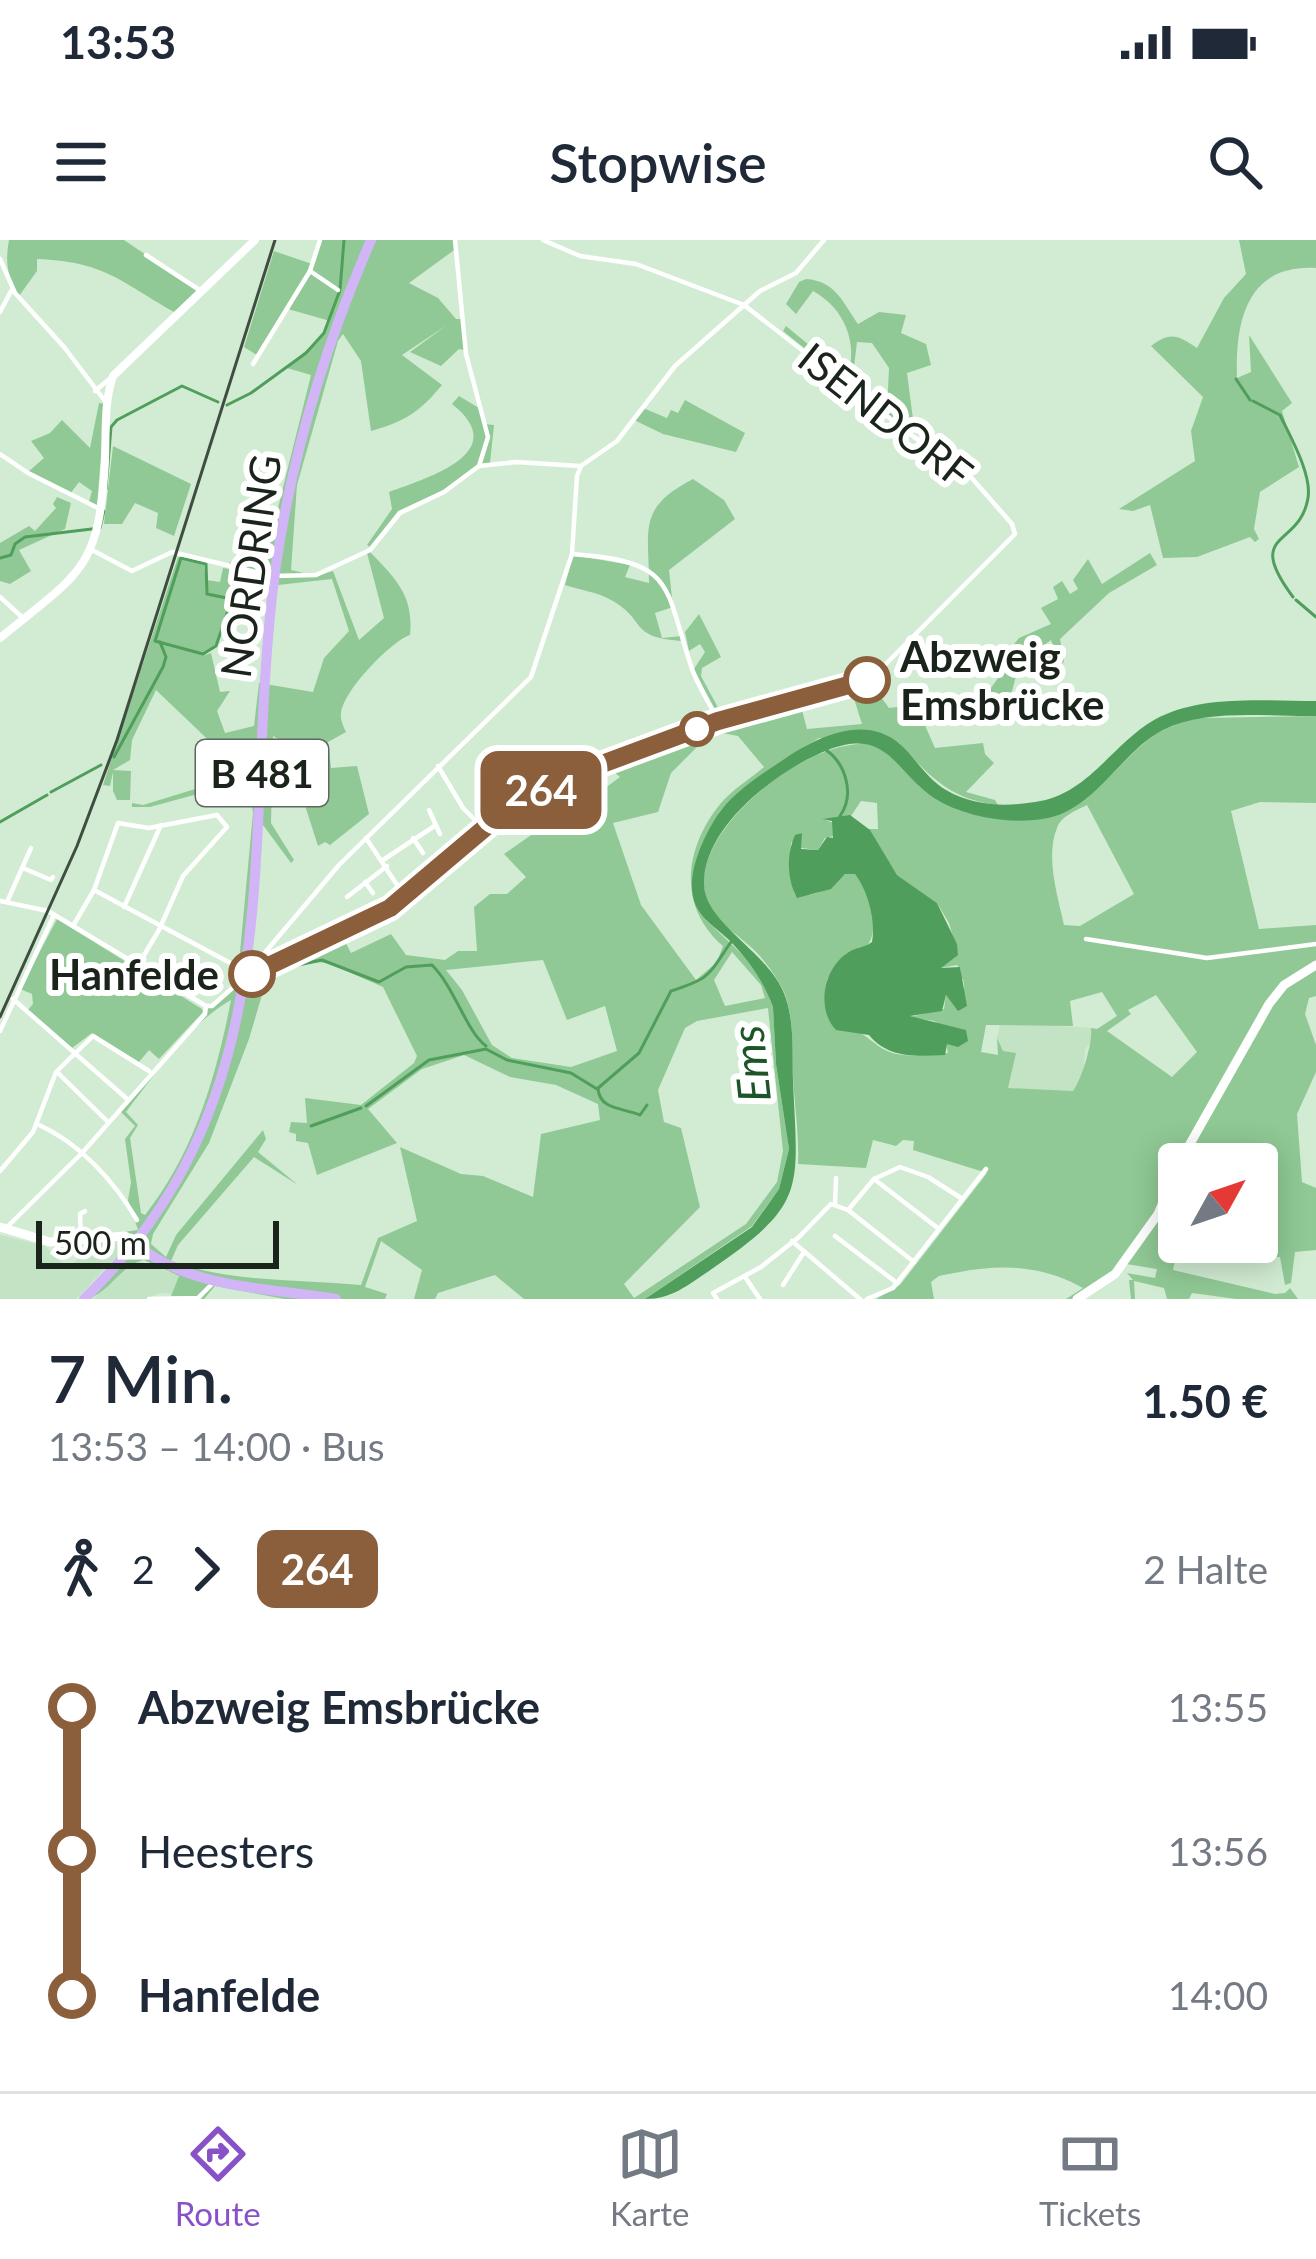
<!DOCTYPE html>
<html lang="de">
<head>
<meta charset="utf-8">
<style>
  :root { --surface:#fff; --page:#f2f2f3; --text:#1f2937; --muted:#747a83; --line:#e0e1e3; --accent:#8851c8 }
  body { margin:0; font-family:Lato,sans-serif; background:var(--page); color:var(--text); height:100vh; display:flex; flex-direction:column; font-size:45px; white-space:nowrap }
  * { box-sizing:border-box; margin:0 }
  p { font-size:39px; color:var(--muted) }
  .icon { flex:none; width:66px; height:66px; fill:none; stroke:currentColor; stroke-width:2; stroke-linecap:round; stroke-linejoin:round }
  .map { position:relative; height:1059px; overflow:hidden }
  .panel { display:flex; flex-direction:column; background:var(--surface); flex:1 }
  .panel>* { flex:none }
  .badge { padding:0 24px; border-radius:18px; font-size:42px; line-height:78px }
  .needle { width:78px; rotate:50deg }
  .fabs { position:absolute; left:1158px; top:903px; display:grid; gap:24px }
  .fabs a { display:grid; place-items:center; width:120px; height:120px; border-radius:12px; background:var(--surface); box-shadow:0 6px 30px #0003; font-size:60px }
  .scale { position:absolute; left:36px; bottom:30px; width:243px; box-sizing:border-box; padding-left:12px; border:6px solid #1a241b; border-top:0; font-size:33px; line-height:42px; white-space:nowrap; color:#1a241b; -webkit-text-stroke:9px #fff; paint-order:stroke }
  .map>.badge { position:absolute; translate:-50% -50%; box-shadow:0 0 0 6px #fff }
  .legs { display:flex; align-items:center; gap:18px; height:132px; padding:0 48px; font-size:39px }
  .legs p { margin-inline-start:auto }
  .overview { display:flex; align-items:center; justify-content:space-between; height:204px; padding:0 48px }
  h1 { font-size:66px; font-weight:600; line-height:90px }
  ul { padding:0 48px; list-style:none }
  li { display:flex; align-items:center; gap:42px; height:144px; font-size:45px }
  li i { display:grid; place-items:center; width:18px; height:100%; margin:0 15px; background:currentColor }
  li i::after { content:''; width:30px; height:30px; margin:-15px; border:9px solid; border-radius:50%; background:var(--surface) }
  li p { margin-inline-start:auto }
  li:first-child i { background:linear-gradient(#0000 50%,currentColor 0) }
  li:last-child i { background:linear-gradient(currentColor 50%,#0000 0) }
  .status { display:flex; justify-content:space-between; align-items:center; height:84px; padding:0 60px; background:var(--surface); direction:ltr }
  .status svg { height:33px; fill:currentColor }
  header { display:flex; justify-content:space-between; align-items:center; height:156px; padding:0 48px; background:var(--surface); font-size:54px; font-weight:600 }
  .tabs { display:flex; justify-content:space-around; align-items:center; height:168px; border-top:3px solid var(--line); background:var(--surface); font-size:33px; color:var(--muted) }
  .tabs a { display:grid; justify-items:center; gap:6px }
  .tabs .active { color:var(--accent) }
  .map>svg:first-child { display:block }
</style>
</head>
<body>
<div class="status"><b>13:53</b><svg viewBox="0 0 49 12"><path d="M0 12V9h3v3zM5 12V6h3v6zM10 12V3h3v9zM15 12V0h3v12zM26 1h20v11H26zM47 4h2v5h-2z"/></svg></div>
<header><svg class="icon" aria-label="menu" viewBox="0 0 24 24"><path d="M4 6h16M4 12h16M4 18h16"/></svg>Stopwise<svg class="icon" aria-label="search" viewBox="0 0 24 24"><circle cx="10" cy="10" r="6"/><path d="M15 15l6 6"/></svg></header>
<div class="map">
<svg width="1316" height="1059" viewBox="0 0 1316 1059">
  <rect width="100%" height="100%" fill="#d2ecd3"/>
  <g fill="#c3e3c5">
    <polygon points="1012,783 1091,788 1093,798 1085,810 1083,838 1073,851 1008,848 997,798 1000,784"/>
    <polygon points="0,995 45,1006 68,1028 83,1014 88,1018 97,1002 116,1001 119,1014 76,1059 0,1059"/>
    <polygon points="137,1020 179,1036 172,1054 160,1053 146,1059 93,1059"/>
  </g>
  <g fill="#90c995" fill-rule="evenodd">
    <path d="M9,0h115l74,50 -24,22c-56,-32 -69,-50 -137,-53v12l-18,25c-12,-17 -14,-36 -10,-56z"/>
    <polygon points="322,0 368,0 328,101 272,335 227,324 252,313 258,262 278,268 311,135 287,128 325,93 330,81 288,69 257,115 244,107 274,11 312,24 312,31"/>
    <path d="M376,0h79l2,8 -48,35 29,15 18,21h5l3,31 -5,-1 -18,17 -31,-14 37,-27 -45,30 40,30c-22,27 -38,37 -71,46l-10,-70 -18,-27 -5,7 -41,144 -6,85 26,6 16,-5 26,69 25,-22 -17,-65 3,-1c25,26 44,43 40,83 -17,5 -66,54 -69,78 -1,6 2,13 5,19l-18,10 3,26 26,-2 12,48 -39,31 -5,-3 -7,4 -33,-103 -12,-7 -2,87 23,37 -3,3 -28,-38h-5l-13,138 19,-2 4,4 72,-33 11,21 40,-19 15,21 39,5 13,-9h19l-3,-44 16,-13h17l19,-17 -22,-23 43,-30 6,4 40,-25v-6l27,-20 -17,-14 -24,10 -2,-4 141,-53 -24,-47 11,-17 -5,-8 -11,7 -4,-19 14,-18 22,43 -19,11 -1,8 21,39 143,-40 24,33 49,-6 3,5 -21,7 15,34 48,-5 2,11 9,9 -28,29 29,8 3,5c-47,-5 -69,-29 -99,-62l-80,-5 -68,44 -31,29 -17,31 -9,28 12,50 40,38 18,25 9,24 3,57 13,85 -10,40 -27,37 -107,73h-121l-29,-24 -57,18 -3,6h-21l8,-29 -41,-29 -16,46 22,7 -2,5h-100l-70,-13 -11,13 -33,-3 8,-20 -35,-16c-23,5 -34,32 -56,39l31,-45 -2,-21 21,-3 -10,-30 3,-17 -6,-44 10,-13 -16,-16 86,-96 1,-8h6l25,-22 16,-171 -1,-7 -47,-14 -55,15h-18v-4l11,2 62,-19 17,-33 -66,-63 -24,50 -2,20 -17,10 18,1 -1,29h-13l-4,-9v-19l-3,14 -7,-1 75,-228 26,8 2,15 14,2 3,-14 17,3 2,21c-19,20 -15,50 -40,64l9,-3 9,39 10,-1 -13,20 8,22 29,-7 5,-43 54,9 11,-34 25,-27 -17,-52 -54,6c12,-120 49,-235 98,-345zM850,446l12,38 -55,5 -8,-30zM722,493l16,3 26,31c-14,12 -31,22 -43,36 -37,45 -44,103 2,143l-6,16 -21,18 -55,-75 -28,-82 45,-11 13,-39 35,-35zM732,712l29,33 4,13 -40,8 -11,-26zM543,720l24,60 38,-14 12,45 -46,16 -59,-9 -20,-13 -30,-55 -16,-20zM315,722l13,1 55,24 34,69 -3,7 -53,42 -56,-7 2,25 -16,-1 -2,10 7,2v7l12,2 9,32 80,-32 -29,-34 54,-40 42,-14 46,22 46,8 42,19 2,16 -59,14 -8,63 -50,-21 -22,-2 -61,-27 17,74 -39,17 -17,47c-64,-6 -129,-2 -190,-24l7,-16 76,-88 44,28 -40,-33 8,-13 -3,-9 -87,105 -10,22 -15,-13 2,-10 56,-91 40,-104 20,-68zM231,760c-15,77 -37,153 -86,215l-4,-2 -11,-75 8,-13 -12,-13c27,-35 66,-91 105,-112zM768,768l15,143 -6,31 -31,42 -112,74 -10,-14 76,-77 -19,-79 -17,-6 -6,-32 27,-62 12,-7z"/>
    <path d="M1239,0h77v28c-69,-4 -81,53 -79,110l14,-6 -2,-37 43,68 -10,8 17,56 -39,25 -6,37 5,10 -4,3 -5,-5 -53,20 -34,1 -13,-53 -17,6 -14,-2 76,-48 -4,-30 12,-34 -52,-51c19,-15 27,-11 46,2l27,-50 22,-24z"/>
    <path d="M806,39c30,2 37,24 52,45l21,-12 27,3 -5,18 25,11 5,21 -24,8 7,54 -6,5 -125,-101 3,-5 62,51c10,-35 -3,-68 -35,-86l-17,23 -10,-10 13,-22zM857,102l15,1 17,25 -2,42 -35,-27z"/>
    <path d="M459,156l20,12 5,16 10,1 -4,38 -12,1 -34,26 -46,21 -28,36 -3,-2 25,-36 -3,-17c37,-14 125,-39 63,-88z"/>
    <polygon points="685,160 745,193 736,212 663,194 634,180 643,168 667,178 671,170 678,173"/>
    <polygon points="99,163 105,164 97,266 89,262 92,251 79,242 70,254 28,232 44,218 31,201 50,193 62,180 90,208"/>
    <polygon points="113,206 191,244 174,296 156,288 158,273 135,263 122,284 104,284"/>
    <path d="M693,239l31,21 11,19 -66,51 4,37 -18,6 7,25 20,-2 2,5c-57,-3 -36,-21 -73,-41 -13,-8 -32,-10 -46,-15l8,-30 57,10 -5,12 24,6c0,-54 -12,-75 44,-104z"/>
    <polygon points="57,257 71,263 65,289 19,310 31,331 10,344 0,341 0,303 29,286 35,291 56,268 53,264"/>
    <polygon points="1150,313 1157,325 1109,353 1060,399 1064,422 1060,425 1051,400 1019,424 1010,459 985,456 1007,426 1003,417 1019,398 1051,384 1041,368 1058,359 1053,347 1062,341 1070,354 1078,349 1073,340 1088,319 1102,344"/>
    <path d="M1316,476v87l-56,-1 -29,9 28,118 57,-4v71l-7,2 -4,16 11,31v27l-19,42 5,68 14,6v62l-21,2 -4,31 -6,2 -5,-28 -36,-1 -9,-14h22v-78h-78v76l-6,30 102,24 10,-1 5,-5 8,11h-62l-44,-6 -3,6h-22l-3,-11 -30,-7 1,18h-4l-2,-19h4l-6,-7 28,5 2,-9 -31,-5 -43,35h-17l17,-11c-48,-27 -93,-23 -144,-12l-8,6 3,17h-58l24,-14 87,-112 -74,-23 1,-9 -11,-1 -7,6 -23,-6 -7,28 -68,-4c1,-25 -2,-48 -4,-73 -3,-32 2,-69 -10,-99 -5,-11 -13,-22 -20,-31 -17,-23 -52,-37 -59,-67 -15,-66 108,-160 167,-149 23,5 32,27 47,41 34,31 85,39 129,30 46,-10 71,-57 108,-82 13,-8 28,-12 43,-16zM861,561l16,2 1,26h-12l31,46 40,28 12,20 9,31 -18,14 17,-3 4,5 -2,9h4c3,13 0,16 -12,22l-5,-6 -2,14 -34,8 24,4 34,20 -20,3 -5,-15 5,24c-20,1 -42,6 -61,-2 -13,-6 -19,-16 -34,-21l-26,-50c10,-14 18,-31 37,-31 19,-16 5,-58 -9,-75h-10c-15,13 -28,24 -50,21l-6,-25 2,-27 10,-10v15l17,2 7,-12 9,-2v-13l-11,-4 28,-3zM1087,565l47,89 -54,32 -16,-1c-6,-28 -19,-68 -7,-97 4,-12 20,-18 30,-23zM1102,752l15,24 -20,13 -6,-1c2,14 -9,51 -18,63l-65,-3 8,-35 -13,-2 -6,-13 1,17 -17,-3 5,-27 87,1 -3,-25zM1156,755l41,57 -25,25 -65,-46 24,-17 -3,-4z"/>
    <polygon points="57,679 202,769 203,772 159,819 149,810 139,822 92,793 72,808 28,770 33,764 32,754 20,749"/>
  </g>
  <g fill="#509e5b">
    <path d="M1316,461v15c-48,1 -109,-8 -153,14 -41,21 -67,78 -115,88 -36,7 -83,0 -114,-20 -40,-27 -46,-71 -106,-48 -49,19 -125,76 -124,134 0,38 62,67 79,107 12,27 9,61 10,90 5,111 14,123 -84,190 -23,15 -37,28 -64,28l107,-72 27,-38 10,-40 -13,-85 -3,-57c-10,-27 -24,-47 -45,-68 -11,-10 -25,-19 -32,-33 -12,-26 5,-64 19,-87 16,-26 44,-43 68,-59 34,-23 82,-47 118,-15 16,15 26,34 45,45 27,16 59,17 89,12 53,-7 76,-57 119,-82 45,-26 111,-19 162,-19z"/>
    <path d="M850,575l20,15 27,45 40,28 20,41 1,11 -17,13 19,-1 7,39 -9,5 -12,-16 -4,16 -32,5 56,14 2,11 -10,6 -11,-3 -2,11c-29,1 -56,4 -76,-20l-33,-5c-22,-23 -11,-69 19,-81 6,-2 12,-3 17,-7 4,-21 -4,-51 -17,-68h-10l-14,15 -34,9c-10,-19 -11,-43 -2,-63l7,-2 -1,16 17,1 9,-13 6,1 -1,-17 -10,-2z"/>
  </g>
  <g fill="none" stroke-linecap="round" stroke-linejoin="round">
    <g stroke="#509e5b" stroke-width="3">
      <polyline points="1236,139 1250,160"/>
      <path d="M1253,161l27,14c10,21 32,59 28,83 -8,50 -65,32 -15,99"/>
      <polyline points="227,165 251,153 306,113 324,93 340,50 344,0"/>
      <polyline points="106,249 111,187 117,180 182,146 218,162"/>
      <polyline points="0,318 11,315 15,304 25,297 100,288 104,271"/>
      <polygon points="181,318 206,324 207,354 232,359 216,406 203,414 155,401"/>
      <polyline points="1296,360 1316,377"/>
      <path d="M826,510c20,14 29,45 14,66"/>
      <polyline points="114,517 163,427 166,417 160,402"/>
      <polyline points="51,552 101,525"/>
      <polyline points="0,582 47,555"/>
      <path d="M269,731l53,-11 57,22 27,-15 26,-2c23,23 34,66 54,81"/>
      <path d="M598,849c2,21 25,19 42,26l7,-10"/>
      <path d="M366,866l63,-46 57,-11 21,11 64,13 26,16 42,-36 32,-62c41,-13 37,-16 60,-49"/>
      <polyline points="311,886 361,868"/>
    </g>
    <g stroke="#fff" stroke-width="4.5">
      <polyline points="146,15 201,51"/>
      <polyline points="0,19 15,53 64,107 105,161"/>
      <polyline points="310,31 338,50"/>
      <polyline points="0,72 11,51"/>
      <polyline points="253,124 310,31 320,0"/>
      <polyline points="95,151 113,136"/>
      <polyline points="0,214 28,233 100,269"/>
      <polyline points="479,226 516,222 580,226"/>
      <polyline points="92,310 132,331 172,312 272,336 316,335 370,310 400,273 444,252 479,226 488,197 466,114 455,0"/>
      <path d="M572,314c105,8 91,29 120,115 6,17 17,34 26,50"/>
      <polyline points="0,357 23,378"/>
      <polyline points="438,526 463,568 484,589"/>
      <polyline points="429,570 440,594"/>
      <polyline points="366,598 405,657"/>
      <polyline points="413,598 423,613"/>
      <polyline points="383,620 436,585"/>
      <polyline points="23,628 51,640 53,637"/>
      <polyline points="365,642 373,653"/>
      <polyline points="94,650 234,725"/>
      <polyline points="347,657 387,626"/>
      <polyline points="0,661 48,671 206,766"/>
      <polyline points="7,662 31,608"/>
      <polyline points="124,667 161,585"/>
      <polyline points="73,686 94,650 118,583 149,588 217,575 227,587 183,636 159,690 137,727"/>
      <polyline points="1086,699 1207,718 1316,704"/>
      <polyline points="259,727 262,716 339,625 531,437 572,314 577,236 581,226 617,201 675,126 760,51 796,33 824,0"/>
      <polyline points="246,738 390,668 505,571 567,537 719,481 875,435 1015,294 1012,284 963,228 914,197 744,65 636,24 580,16 543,0"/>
      <polyline points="13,759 126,858"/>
      <polyline points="0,791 53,677"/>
      <polyline points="57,832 108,882"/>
      <path d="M37,884c43,19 77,57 100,96"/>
      <polyline points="0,931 33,892 56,832 93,796 149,831"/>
      <polyline points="874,939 939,989"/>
      <polyline points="835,964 836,938"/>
      <polyline points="848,970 874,939 900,927 928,937 961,958"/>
      <polyline points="8,986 82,913 205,774 206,766 212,766 237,744"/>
      <polyline points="835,996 897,1043"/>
      <polyline points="81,1000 80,974 85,971"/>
      <polyline points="792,1001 860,1059"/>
      <polyline points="745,1037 760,1059"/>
      <polyline points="783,1045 804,1012"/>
      <polyline points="149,1059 198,1058 212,1044"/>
      <polyline points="717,1059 713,1053 761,1027 799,997 831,964 848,970 914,1022"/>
      <polyline points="867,1059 893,1048 986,929"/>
    </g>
    <path stroke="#fff" stroke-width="8" d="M0,398c80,-66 99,-66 105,-177 1,-28 -1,-59 8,-85l142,-136"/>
    <g stroke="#fff" stroke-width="9">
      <polyline points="0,987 50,1002 125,996 136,1004"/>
      <polyline points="1077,1059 1115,1034 1158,974 1182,918 1269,764 1284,745 1316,725"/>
    </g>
    <g stroke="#d1b5f7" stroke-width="10">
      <path d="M136,1004c52,45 135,44 200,55"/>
      <path d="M84,1059c215,-208 156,-462 191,-727 16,-115 50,-226 96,-332"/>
    </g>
    <polyline stroke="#404e41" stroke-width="3" points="0,777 77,606 117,500 275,0"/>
  </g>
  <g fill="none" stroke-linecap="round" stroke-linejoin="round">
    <defs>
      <polyline id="line-1" points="252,734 390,668 505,571 567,537 718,481 867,440"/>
    </defs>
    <use href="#line-1" stroke="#fff" stroke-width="27"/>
    <use href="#line-1" stroke="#8b5e3c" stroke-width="18"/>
  </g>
  <g fill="#fff" stroke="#8b5e3c" stroke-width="6">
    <circle cx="867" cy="440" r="21"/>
    <circle cx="697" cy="489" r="15"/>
    <circle cx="252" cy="734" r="21"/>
  </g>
  <g text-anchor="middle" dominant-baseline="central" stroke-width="12" stroke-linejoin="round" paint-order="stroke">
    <rect fill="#fff" stroke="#5f665f" stroke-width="3" x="196" y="500" width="132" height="66" rx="9"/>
    <g font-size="39" font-weight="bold" fill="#1a241b">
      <text x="262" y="533">B 481</text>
    </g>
    <g font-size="42" fill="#1a241b" stroke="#fff">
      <text transform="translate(886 175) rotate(38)">ISENDORF</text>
      <text transform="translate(250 326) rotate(-82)">NORDRING</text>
    </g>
    <g font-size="42" font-weight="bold" fill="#1a241b" stroke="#fff" text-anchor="start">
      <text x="900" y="416">Abzweig<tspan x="900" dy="48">Emsbrücke</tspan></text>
      <text x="219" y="734" text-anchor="end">Hanfelde</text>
    </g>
    <g font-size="45" font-style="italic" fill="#1e5528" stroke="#fff">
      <text transform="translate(750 824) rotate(-96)">Ems</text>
    </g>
  </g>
</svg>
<div class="fabs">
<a><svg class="needle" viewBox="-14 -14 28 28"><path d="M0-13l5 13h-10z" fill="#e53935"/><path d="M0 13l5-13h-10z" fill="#747a83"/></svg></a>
</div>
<div class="scale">500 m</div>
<b class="badge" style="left:541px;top:550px;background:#8b5e3c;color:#fff">264</b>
</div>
<section class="panel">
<div class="overview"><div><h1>7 Min.</h1><p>13:53 – 14:00 · Bus</p></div><b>1.50 €</b></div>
<div class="legs"><svg class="icon" aria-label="walk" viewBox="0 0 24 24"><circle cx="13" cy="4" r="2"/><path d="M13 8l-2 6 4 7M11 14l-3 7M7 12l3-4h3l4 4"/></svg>2<svg class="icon" aria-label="forward" viewBox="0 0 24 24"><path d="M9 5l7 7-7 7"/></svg><b class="badge" style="background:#8b5e3c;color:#fff">264</b><p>2 Halte</p></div>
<ul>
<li><i style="color:#8b5e3c"></i><b>Abzweig Emsbrücke</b><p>13:55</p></li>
<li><i style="color:#8b5e3c"></i><span>Heesters</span><p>13:56</p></li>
<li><i style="color:#8b5e3c"></i><b>Hanfelde</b><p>14:00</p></li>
</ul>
</section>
<nav class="tabs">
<a class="active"><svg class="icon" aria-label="directions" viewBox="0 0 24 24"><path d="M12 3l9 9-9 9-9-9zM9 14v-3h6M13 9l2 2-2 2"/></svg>Route</a>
<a><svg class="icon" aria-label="map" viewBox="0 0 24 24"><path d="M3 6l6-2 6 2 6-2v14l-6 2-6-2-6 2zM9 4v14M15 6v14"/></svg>Karte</a>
<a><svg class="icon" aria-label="tickets" viewBox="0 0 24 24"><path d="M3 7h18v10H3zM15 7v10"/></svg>Tickets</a>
</nav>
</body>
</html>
